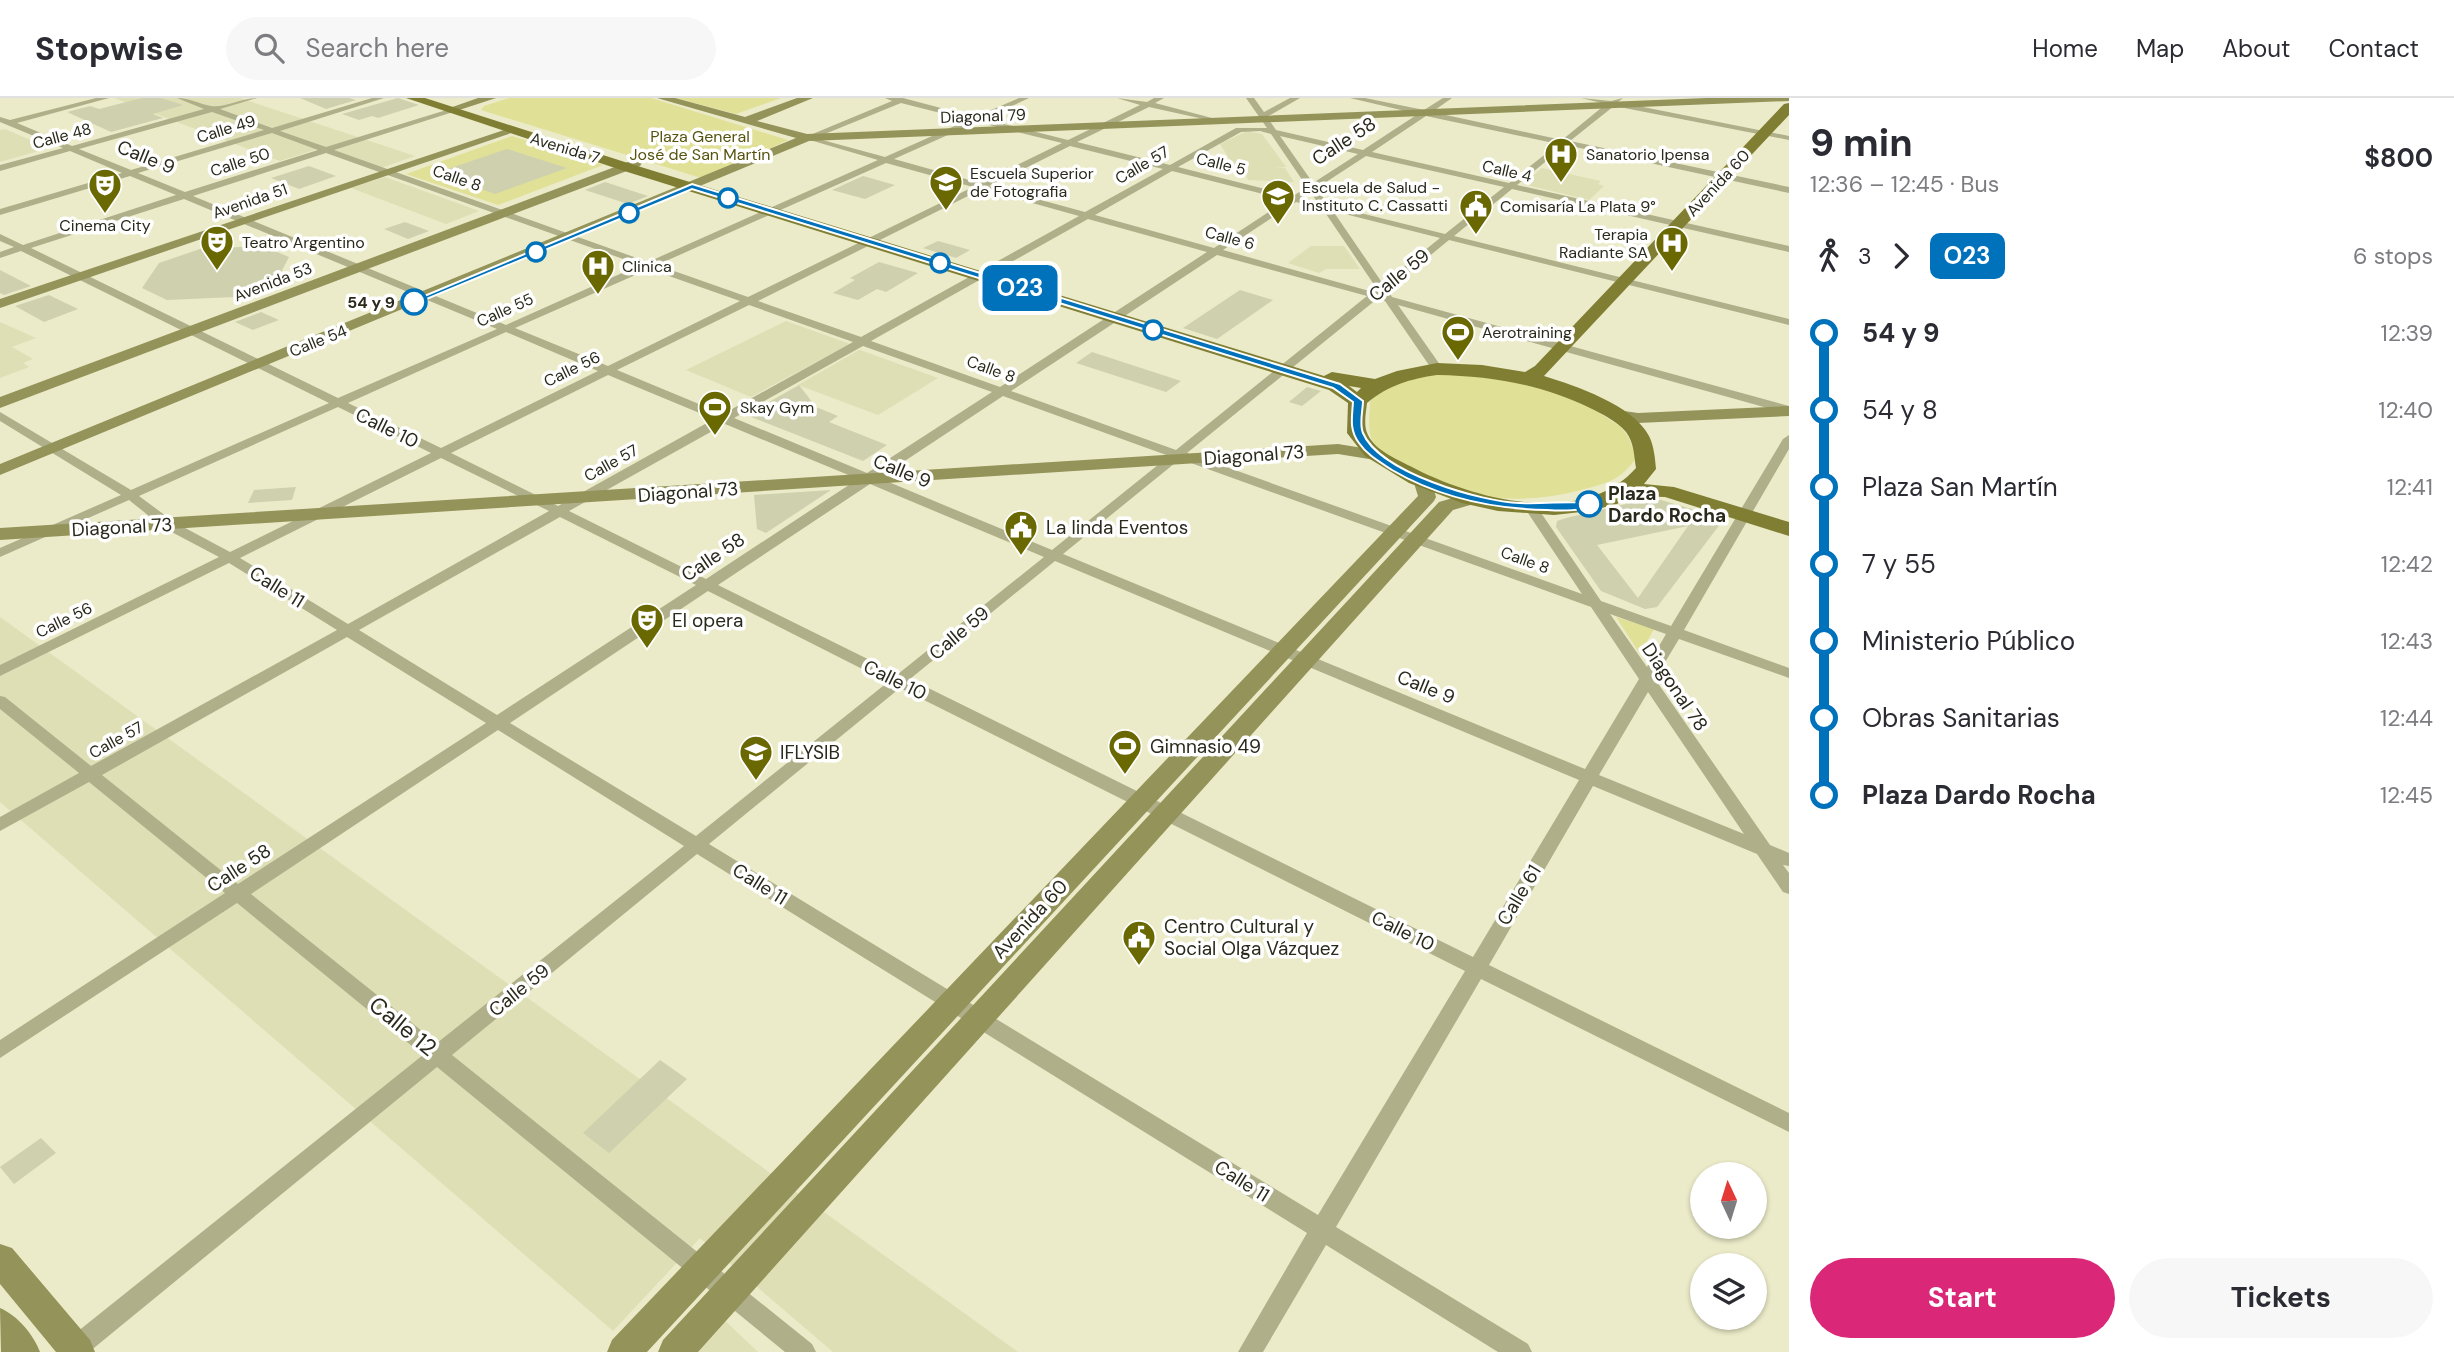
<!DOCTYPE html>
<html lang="en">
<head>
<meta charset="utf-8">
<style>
  :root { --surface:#fff; --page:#f7f7f7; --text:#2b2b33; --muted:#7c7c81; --line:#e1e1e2; --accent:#db2777 }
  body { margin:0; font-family:"DM Sans",sans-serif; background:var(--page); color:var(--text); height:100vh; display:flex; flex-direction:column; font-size:26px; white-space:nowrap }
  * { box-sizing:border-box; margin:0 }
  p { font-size:23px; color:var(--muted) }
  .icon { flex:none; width:38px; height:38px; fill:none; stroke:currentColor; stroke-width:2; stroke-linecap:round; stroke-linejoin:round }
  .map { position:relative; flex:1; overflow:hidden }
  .sheet { display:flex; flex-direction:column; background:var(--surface); width:665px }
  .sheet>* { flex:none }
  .badge { padding:0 14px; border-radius:10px; font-size:24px; line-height:46px }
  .needle { width:46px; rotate:356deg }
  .fabs { position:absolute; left:1690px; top:1064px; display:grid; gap:14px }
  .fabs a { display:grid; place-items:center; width:77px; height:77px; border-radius:50%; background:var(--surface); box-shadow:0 2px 5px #0004; font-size:35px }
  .map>.badge { position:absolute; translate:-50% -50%; box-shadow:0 0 0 4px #fff }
  .legs { display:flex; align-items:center; gap:10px; height:77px; padding:0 21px; font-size:23px }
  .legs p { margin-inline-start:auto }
  .headline { display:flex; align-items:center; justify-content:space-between; height:119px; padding:0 21px }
  h1 { font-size:38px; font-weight:700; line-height:52px }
  .action { display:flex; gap:14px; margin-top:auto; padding:14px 21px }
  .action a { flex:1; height:80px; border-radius:42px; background:var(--accent); color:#fff; font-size:28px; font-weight:700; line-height:80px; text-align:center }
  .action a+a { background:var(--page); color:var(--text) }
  ul { padding:0 21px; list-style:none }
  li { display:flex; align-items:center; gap:24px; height:77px; font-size:26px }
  li i { display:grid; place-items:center; width:10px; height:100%; margin:0 9px; background:currentColor }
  li i::after { content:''; width:18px; height:18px; margin:-9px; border:5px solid; border-radius:50%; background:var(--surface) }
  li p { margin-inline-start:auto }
  li:first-child i { background:linear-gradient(#0000 50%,currentColor 0) }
  li:last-child i { background:linear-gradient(currentColor 50%,#0000 0) }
  header { display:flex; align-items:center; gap:42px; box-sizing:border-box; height:98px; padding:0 35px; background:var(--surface); border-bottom:2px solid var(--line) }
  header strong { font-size:33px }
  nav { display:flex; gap:38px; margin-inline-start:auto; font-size:24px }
  .search { width:490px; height:63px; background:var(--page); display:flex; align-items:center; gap:18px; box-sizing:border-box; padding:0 24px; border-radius:38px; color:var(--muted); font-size:26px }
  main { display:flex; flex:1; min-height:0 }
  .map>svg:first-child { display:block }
</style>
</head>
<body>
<header>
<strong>Stopwise</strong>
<div class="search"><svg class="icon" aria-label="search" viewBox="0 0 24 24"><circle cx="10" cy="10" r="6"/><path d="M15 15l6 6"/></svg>Search here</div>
<nav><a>Home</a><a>Map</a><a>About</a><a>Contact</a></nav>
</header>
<main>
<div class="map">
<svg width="1789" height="1254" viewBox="0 0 1789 1254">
  <rect width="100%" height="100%" fill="#ebebc9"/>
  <g fill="#dedfb5">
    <polygon points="114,0 240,0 415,58 381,70 324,49 280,63"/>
    <polygon points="5,31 49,50 0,64 0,32"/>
    <polygon points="1247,33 1262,36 1286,69 1274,70 1285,70 1294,84 1248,82 1241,70 1235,70 1220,46"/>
    <polygon points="1542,70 1601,83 1598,86 1604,88 1589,102 1523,86"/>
    <polygon points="385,79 479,113 446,126 351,90"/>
    <polygon points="1311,148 1344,148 1360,171 1326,171 1319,175 1288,165"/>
    <polygon points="786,223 850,246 751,299 686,272"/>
    <polygon points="0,224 36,240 12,249 33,261 23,265 29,269 0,280"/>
    <polygon points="859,252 860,252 938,280 878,317 798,287"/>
    <polygon points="0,519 1018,1254 833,1254 700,1140 613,1233 0,704"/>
    <polygon points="720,1218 758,1254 689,1254"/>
  </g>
  <g fill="#e0e097">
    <polygon points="509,0 651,0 788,42 711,78 698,79 481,12 484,8"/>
    <polygon points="675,0 781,0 736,16"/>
    <polygon points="512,38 603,67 498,107 406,76"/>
    <path d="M1455,275l44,3 81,24 41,27 8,11 7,20c-16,24 -33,26 -59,33 -63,16 -133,8 -185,-34 -6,-4 -17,-10 -20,-17 -5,-10 -2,-27 -2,-38 13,-27 60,-27 85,-29z"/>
    <polygon points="1616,519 1654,531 1640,556"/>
  </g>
  <g fill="#cfd0ae" fill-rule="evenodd">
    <polygon points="142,0 161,0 183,7 153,16 163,20 111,34 67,14 90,8 99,11"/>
    <polygon points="300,0 349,0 356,2 326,11"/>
    <polygon points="398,0 419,7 378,20 372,18 359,22 342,16"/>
    <polygon points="507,51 567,70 495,96 436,75"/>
    <polygon points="309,68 336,78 299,91 271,80"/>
    <polygon points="863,78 895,87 865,101 832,92"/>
    <polygon points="605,84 648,98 628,106 585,92"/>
    <polygon points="405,124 429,133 408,141 384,131"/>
    <polygon points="938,143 970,152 956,160 923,150"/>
    <polygon points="263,148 289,159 276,184 235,199 167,202 142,190 159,165 200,151"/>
    <polygon points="1019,163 1037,168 1018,180 999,174"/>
    <polygon points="879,164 918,175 886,194 877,191 858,202 833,195 855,182 850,180"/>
    <polygon points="0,172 31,188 4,197 0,195"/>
    <polygon points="1240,192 1273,202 1217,241 1183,230"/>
    <polygon points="49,197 78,211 44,224 15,208"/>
    <polygon points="261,214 279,222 253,232 235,224"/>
    <polygon points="1092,254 1181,283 1166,294 1076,265"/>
    <polygon points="799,287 816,309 838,318 829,324 887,347 863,363 746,317"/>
    <polygon points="1307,289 1321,293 1302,308 1289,304"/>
    <polygon points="296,389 292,402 248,405 254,392"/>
    <polygon points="831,392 766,435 757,431 754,397"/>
    <path d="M1643,402h18l51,15 9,8 -64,84 -12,2 -44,-18 -45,-64 1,-6 9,-3zM1688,428l-50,72 -41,-53z"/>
    <polygon points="660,962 687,981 609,1055 583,1035"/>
    <polygon points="41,1040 56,1055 14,1086 0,1069"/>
  </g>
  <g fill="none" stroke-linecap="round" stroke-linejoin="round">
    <path fill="#afaf8a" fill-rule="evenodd" d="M96,0h13l-92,25 55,23 132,-37 -27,-11c13,0 22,6 34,8 14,2 31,-8 46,-8l-37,11 52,19 100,-30h12l-104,33 46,16 127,-39v4l-119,38 314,112 230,-102 -75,-22 89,-37 -7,-3h18l72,19 44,-19h10l-45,21 84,21 72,-35 -23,-7 30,4 7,-4h10l-9,5 57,15 -4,2 -59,-13 -72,35 93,23 66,-37h31l-21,-30h8l10,14 26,-14h10l-33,19 9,13 87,20 55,-36 -68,-16h15l59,12 19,-12h9l-20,14 130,28 44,-36 -25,-6 30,3 12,-3 -5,4 171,34v4l-175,-34 -44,35 219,46v6l-223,-48 -49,40 272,61v6l-277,-63 -58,47 335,83v6l-340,-85 -61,50 4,7 397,109v8l-391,-109 45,64 -10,2 -48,-70 -8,-2 -190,154 395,141 -58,-87 1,-3h10l66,97 70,25 112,-187 6,-4v14l-105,181 105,38v10l-110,-39 -24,40 115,166 19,8v13l-6,-1 6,8v21l-6,-2 -26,-38 -164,-68 -104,179 300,148v19l-308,-153 -145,248 192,117 4,8h-34l-172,-107 -63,107h-25l69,-119 -610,-379 -245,201 360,289 4,8h-31l-348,-285 -348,285h-31l4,-8 361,-289 -186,-152 -237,155v-18l225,-147 -136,-111 -89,49v-14l79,-44 -79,-64v-13l5,1 86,69 246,-136 -108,-67 -229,113v-11l219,-108 -55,-29 -35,-28 -129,57v-9l121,-53 -121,-74v-9l131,78 198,-87 -308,-152 -21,7v-6l14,-5 -14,-6v-7l23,11 153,-50 -46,-19 -130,39v-6l122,-36 -52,-22 -70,20v-6l63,-17 -63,-26v-5l10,3zM901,5l67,17 -83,37 -70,-19zM212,14l52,18 -133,40 -52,-21zM1426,18l132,28 -49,39 -137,-31zM977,24l85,21 -82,40 -86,-24zM1260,33l11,3 36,53 -14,9 -115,-29 63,-35zM272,35l46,17 -133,42 -47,-19zM1280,38l78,18 -45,29zM1070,48l93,23 -78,43 -96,-26zM326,55l314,112 -134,60 -313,-129zM1366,58l138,31 -59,47 -117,-29 -11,-17zM886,65l87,24 -225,110 -91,-32zM1172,73l115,29 -73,48 -119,-33zM982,91l97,27 -218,121 -103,-36zM1311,94l6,10 -15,-4zM184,101l313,130 -159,69 -307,-150zM1296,104l26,6 55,81 -4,3 -150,-42zM1333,113l107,27 -57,46zM1088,121l119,33 -207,135 -129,-46zM1217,157l150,41 -191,154 -165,-59zM649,171l91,32 -132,65 -93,-38zM749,207l104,37 -130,72 -106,-44zM506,234l92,39 -157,77 -93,-45zM863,248l129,46 -125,81 -133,-55zM608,277l106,44 -156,87 -107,-53zM1003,298l166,60 -117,94 -173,-72zM338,309l93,46 -201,99 -56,-30 -35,-26zM725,326l133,55 -152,100 -137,-68zM441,360l108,53 -201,113 -108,-66zM1180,361l411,148 48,72 -54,90 -522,-215zM870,386l174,73 -146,117 -180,-89zM560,419l136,68 -199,130 -138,-85zM1055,463l524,219 -106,177 -563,-278zM708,493l180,91 -192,154 -186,-113zM1610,516l56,20 -19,33zM347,539l139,86 -248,161 -136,-109zM900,590l565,283 -147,244 -609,-371zM1648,594l96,142 -145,-59zM498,632l186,116 -247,197 -186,-149z"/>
    <g fill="#93935a" fill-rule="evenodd">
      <polygon points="478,0 496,0 450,15 444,12"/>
      <polygon points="657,0 675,0 745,19 797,0 813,0 757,23 807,36 1707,0 1789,0 1789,3 809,43 0,377 0,366 796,40"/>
      <polygon points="507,31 517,33 0,210 0,201"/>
      <polygon points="636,61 642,65 640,68 0,310 0,299"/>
      <polygon points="1789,308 1789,318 1638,325 1611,321 1609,317 1617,312 1638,315"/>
      <polygon points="1338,346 1375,352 1384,357 1375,362 1338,356 0,442 0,430"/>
      <polygon points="1423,380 1432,385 1436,399 1434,403 647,1254 607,1254 612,1242 1418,398 1414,385"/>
      <polygon points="1470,395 1477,397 1479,401 1477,405 1453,412 698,1254 658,1254 663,1242 1439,404"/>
      <polygon points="0,1146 12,1150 90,1242 95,1254 56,1254 0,1186"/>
      <path d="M0,1210c18,8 33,26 40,44h-39z"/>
    </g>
    <path fill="#807e33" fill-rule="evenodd" d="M406,0h19l206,66 693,212 8,-4 43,7 22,-8 40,-8 45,2 43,7 10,-6 249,-262 5,-1v12l-245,261c32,10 89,29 105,60 5,10 6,22 7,33l-12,15 30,3 115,35v14l-124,-39 -35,-1 -13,8 -27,7 -36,4 -56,-4 -36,-8 -53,-20 -44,-27 -18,-23 1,-30 -19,-13 -708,-220zM1437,277c55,1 102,9 153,33 12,6 27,13 36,24 8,10 8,24 10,36 -54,61 -164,31 -226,-2 -14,-7 -35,-16 -42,-31 -5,-10 -2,-22 -1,-32 22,-18 43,-24 70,-28zM1349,288l12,2 -4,4z"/>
  </g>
  <path fill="#0072bc" stroke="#fff" stroke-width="2" d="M692,86l648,200 23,17c0,9 -4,23 0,32 16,39 118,69 157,70 13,1 69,-3 74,1 -11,8 -33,7 -47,6 -55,-1 -107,-12 -155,-40 -12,-8 -25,-15 -33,-27 -10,-13 -7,-26 -6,-41l-20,-14 -641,-199 -275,114 -7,-1z"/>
  <defs>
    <symbol id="hospital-pin" viewBox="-11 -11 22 30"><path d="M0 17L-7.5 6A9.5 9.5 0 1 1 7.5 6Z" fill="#6a6800" stroke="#fff"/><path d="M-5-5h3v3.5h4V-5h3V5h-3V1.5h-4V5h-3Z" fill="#fff"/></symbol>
    <symbol id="university-pin" viewBox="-11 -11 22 30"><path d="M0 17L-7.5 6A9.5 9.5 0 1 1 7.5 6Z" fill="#6a6800" stroke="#fff"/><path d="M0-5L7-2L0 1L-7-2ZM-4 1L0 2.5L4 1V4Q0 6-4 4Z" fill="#fff"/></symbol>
    <symbol id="theatre-pin" viewBox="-11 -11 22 30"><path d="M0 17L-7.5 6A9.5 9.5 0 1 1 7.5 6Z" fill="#6a6800" stroke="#fff"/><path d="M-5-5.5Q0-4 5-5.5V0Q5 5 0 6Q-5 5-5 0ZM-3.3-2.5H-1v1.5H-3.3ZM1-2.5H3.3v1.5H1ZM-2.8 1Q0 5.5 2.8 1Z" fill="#fff"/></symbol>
    <symbol id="civic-pin" viewBox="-11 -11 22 30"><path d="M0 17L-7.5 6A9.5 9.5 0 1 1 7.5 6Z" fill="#6a6800" stroke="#fff"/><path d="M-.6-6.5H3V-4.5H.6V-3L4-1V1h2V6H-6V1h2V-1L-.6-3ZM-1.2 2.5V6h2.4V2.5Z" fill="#fff"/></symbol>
    <symbol id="stadium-pin" viewBox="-11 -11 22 30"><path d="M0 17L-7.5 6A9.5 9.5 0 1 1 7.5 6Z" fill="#6a6800" stroke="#fff"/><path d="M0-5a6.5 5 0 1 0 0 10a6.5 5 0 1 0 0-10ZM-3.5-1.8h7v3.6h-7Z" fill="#fff"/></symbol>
  </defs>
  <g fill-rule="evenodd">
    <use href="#hospital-pin" x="1542" y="37" width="38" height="52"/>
    <use href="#university-pin" x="927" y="65" width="38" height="52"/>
    <use href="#theatre-pin" x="86" y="68" width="38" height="52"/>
    <use href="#university-pin" x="1259" y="79" width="38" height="52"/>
    <use href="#civic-pin" x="1457" y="89" width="38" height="52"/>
    <use href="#theatre-pin" x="198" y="125" width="38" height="52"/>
    <use href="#hospital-pin" x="1653" y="126" width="38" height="52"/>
    <use href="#hospital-pin" x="579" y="149" width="38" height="52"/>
    <use href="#stadium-pin" x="1439" y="215" width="38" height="52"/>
    <use href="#stadium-pin" x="696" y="290" width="38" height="52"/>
    <use href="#civic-pin" x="1002" y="410" width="38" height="52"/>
    <use href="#theatre-pin" x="628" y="503" width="38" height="52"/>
    <use href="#stadium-pin" x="1106" y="629" width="38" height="52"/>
    <use href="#university-pin" x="737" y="635" width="38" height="52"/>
    <use href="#civic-pin" x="1120" y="820" width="38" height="52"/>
  </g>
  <g fill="#fff" stroke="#0072bc" stroke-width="3.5">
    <circle cx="728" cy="100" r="9"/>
    <circle cx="629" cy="115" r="9"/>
    <circle cx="536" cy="154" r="9"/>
    <circle cx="940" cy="165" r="9"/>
    <circle cx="414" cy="204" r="12"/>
    <circle cx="1153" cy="232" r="9"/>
    <circle cx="1589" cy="406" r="12"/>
  </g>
  <g text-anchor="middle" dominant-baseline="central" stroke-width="7" stroke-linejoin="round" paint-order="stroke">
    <g font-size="16" fill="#29291c" stroke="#fff">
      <text transform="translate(983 18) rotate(-2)">Diagonal 79</text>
      <text transform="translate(226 31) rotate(-17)">Calle 49</text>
      <text transform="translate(62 38) rotate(-15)">Calle 48</text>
      <text transform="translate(565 50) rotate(17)">Avenida 7</text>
      <text transform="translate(240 64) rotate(-18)">Calle 50</text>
      <text transform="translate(1221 66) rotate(14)">Calle 5</text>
      <text transform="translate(1142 67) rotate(-30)">Calle 57</text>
      <text transform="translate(1507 73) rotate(13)">Calle 4</text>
      <text transform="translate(457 80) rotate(19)">Calle 8</text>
      <text transform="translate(1718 85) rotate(-47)">Avenida 60</text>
      <text transform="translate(250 103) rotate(-19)">Avenida 51</text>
      <text transform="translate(1230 140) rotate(15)">Calle 6</text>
      <text transform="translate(273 184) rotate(-21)">Avenida 53</text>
      <text transform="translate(505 212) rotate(-24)">Calle 55</text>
      <text transform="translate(318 243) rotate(-22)">Calle 54</text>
      <text transform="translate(572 271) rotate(-26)">Calle 56</text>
      <text transform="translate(991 271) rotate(20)">Calle 8</text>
      <text transform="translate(611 365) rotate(-29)">Calle 57</text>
      <text transform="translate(1525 462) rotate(20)">Calle 8</text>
      <text transform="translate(64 522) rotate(-26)">Calle 56</text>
      <text transform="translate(116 642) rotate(-29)">Calle 57</text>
    </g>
    <g font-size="16" fill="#55530d" stroke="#fff">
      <text x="700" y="38">Plaza General<tspan x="700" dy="18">José de San Martín</tspan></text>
    </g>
    <g font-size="16" fill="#29291c" stroke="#fff" text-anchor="start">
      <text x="1586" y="56">Sanatorio Ipensa</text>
      <text x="970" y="75">Escuela Superior<tspan x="970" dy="18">de Fotografia</tspan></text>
      <text x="1302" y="89">Escuela de Salud -<tspan x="1302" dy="18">Instituto C. Cassatti</tspan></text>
      <text x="1500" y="108">Comisaría La Plata 9°</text>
      <text x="105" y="127" text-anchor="middle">Cinema City</text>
      <text x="1648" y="136" text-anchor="end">Terapia<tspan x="1648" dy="18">Radiante SA</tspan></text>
      <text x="242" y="144">Teatro Argentino</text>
      <text x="622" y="168">Clinica</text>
      <text x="1482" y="234">Aerotraining</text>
      <text x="740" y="309">Skay Gym</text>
    </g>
    <g font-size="16" font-weight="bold" fill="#29291c" stroke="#fff" text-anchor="end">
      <text x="395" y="204">54 y 9</text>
    </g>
    <g font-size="19" fill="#29291c" stroke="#fff">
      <text transform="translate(1344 43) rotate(-33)">Calle 58</text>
      <text transform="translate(146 59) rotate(22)">Calle 9</text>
      <text transform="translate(1399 177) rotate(-39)">Calle 59</text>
      <text transform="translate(387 330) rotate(26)">Calle 10</text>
      <text transform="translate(1254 357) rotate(-4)">Diagonal 73</text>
      <text transform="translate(902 373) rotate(22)">Calle 9</text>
      <text transform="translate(688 394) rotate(-4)">Diagonal 73</text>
      <text transform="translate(122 429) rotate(-3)">Diagonal 73</text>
      <text transform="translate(713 459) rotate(-34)">Calle 58</text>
      <text transform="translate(277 489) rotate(32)">Calle 11</text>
      <text transform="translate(959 535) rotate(-40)">Calle 59</text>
      <text transform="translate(895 582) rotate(26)">Calle 10</text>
      <text transform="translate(1426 589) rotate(22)">Calle 9</text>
      <text transform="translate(1675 589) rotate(56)">Diagonal 78</text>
      <text transform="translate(239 770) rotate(-33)">Calle 58</text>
      <text transform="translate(760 786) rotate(32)">Calle 11</text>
      <text transform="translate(1519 797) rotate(-59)">Calle 61</text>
      <text transform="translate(1030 821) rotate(-47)">Avenida 60</text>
      <text transform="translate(1403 833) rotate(26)">Calle 10</text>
      <text transform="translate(519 892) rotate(-39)">Calle 59</text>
      <text transform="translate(1242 1083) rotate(32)">Calle 11</text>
    </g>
    <g font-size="19" font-weight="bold" fill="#29291c" stroke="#fff" text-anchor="start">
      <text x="1608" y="395">Plaza<tspan x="1608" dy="22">Dardo Rocha</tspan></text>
    </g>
    <g font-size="19" fill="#29291c" stroke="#fff" text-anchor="start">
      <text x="1046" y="429">La linda Eventos</text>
      <text x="672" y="522">El opera</text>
      <text x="1150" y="648">Gimnasio 49</text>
      <text x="780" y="654">IFLYSIB</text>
      <text x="1164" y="828">Centro Cultural y<tspan x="1164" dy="22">Social Olga Vázquez</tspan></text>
    </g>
    <g font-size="23" fill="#29291c" stroke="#fff">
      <text transform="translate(403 928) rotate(39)">Calle 12</text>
    </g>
  </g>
</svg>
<div class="fabs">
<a><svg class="needle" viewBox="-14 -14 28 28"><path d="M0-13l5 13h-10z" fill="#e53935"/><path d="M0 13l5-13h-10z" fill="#7c7c81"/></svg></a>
<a><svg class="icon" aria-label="layers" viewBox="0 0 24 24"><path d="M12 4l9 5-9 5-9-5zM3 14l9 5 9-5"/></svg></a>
</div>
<b class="badge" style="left:1020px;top:190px;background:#0072bc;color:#fff">O23</b>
</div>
<section class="sheet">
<div class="headline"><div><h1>9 min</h1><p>12:36 – 12:45 · Bus</p></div><b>$800</b></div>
<div class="legs"><svg class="icon" aria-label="walk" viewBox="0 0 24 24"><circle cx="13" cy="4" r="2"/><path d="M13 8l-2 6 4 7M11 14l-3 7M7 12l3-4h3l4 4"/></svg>3<svg class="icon" aria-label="forward" viewBox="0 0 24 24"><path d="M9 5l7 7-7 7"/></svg><b class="badge" style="background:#0072bc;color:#fff">O23</b><p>6 stops</p></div>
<ul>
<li><i style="color:#0072bc"></i><b>54 y 9</b><p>12:39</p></li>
<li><i style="color:#0072bc"></i><span>54 y 8</span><p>12:40</p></li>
<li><i style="color:#0072bc"></i><span>Plaza San Martín</span><p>12:41</p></li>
<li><i style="color:#0072bc"></i><span>7 y 55</span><p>12:42</p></li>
<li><i style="color:#0072bc"></i><span>Ministerio Público</span><p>12:43</p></li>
<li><i style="color:#0072bc"></i><span>Obras Sanitarias</span><p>12:44</p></li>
<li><i style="color:#0072bc"></i><b>Plaza Dardo Rocha</b><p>12:45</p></li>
</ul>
<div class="action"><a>Start</a><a>Tickets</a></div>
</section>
</main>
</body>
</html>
